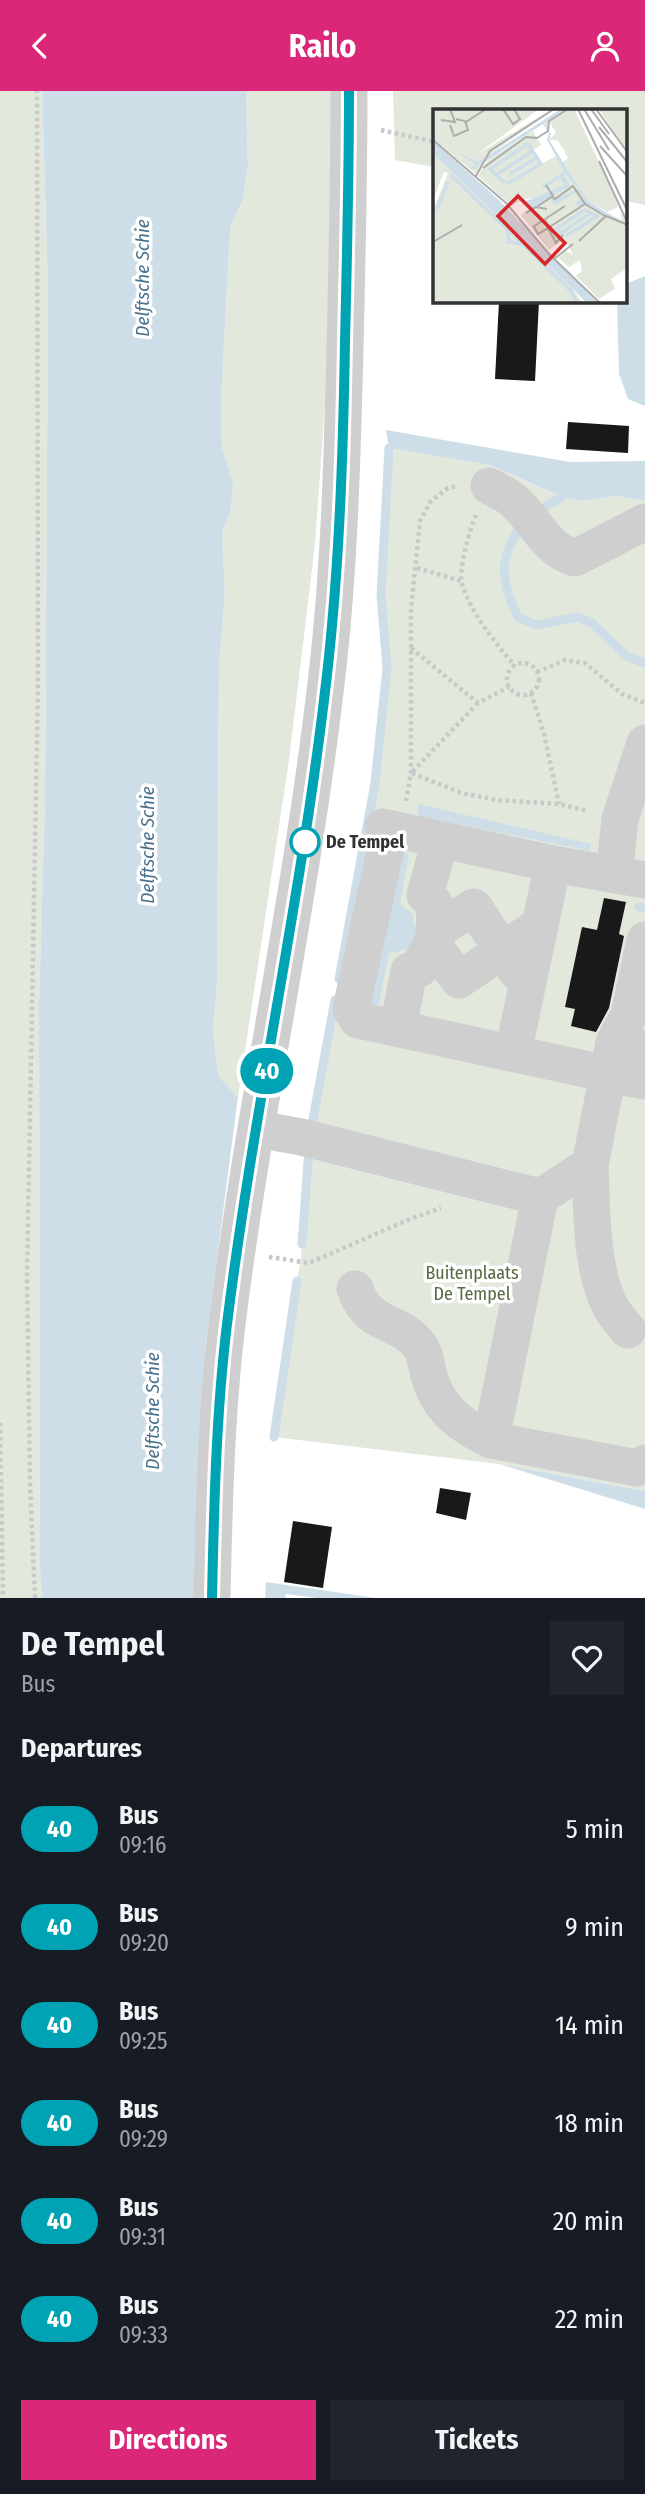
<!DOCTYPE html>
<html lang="en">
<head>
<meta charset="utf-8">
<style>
  :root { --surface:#171b24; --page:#20242c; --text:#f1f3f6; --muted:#9ea1a6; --accent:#db2777 }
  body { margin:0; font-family:"Fira Sans Condensed",sans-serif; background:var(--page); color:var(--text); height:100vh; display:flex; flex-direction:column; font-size:26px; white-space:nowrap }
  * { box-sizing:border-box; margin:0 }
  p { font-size:23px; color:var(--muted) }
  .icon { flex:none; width:38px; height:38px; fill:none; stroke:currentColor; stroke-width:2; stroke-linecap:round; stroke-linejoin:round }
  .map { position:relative; height:1507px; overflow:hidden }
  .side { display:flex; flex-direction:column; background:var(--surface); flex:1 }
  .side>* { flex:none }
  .badge { padding:0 14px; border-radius:23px; font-size:24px; line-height:46px }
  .map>.badge { position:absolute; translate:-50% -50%; box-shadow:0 0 0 4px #fff }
  h2 { padding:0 21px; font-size:26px; line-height:63px }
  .round { display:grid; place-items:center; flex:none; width:74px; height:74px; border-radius:0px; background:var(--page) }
  .overview { display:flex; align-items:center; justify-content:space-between; height:119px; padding:0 21px }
  h1 { font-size:33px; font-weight:700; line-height:52px }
  .action { display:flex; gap:14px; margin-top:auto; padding:14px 21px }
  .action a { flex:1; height:80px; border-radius:0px; background:var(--accent); color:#fff; font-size:28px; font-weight:700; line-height:80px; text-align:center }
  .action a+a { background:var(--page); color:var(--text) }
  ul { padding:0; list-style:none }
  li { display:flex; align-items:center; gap:21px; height:98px; padding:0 21px }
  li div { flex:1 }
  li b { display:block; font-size:26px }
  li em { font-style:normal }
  li .badge { min-width:77px; font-weight:700; text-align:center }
  header { display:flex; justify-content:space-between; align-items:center; height:91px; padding:0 21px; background:var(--accent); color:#fff; font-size:32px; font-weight:700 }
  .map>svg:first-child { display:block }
</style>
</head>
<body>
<header><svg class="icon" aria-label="back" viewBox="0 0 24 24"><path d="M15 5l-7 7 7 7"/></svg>Railo<svg class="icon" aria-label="person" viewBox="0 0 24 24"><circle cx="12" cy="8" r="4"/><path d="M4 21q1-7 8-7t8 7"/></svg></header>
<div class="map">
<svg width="645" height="1507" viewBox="0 0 645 1507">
  <rect width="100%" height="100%" fill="#fff"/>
  <g fill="#e2e8dc">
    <polygon points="0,0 42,0 48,199 45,707 39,911 40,1477 42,1507 0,1507"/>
    <polygon points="246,0 332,0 327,286 315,453 289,669 238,1006 219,986 216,968 213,937 217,894 219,576 225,502 222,442 231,419 233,393 222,357 221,310 229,157 231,134 243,108 248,75"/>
    <polygon points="393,0 645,0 645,114 626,110 626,19 435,19 435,76 395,69"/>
    <polygon points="389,357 490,374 561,406 581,410 616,405 645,410 645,1400 499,1373 274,1346 288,1239 301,1167 309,1048 375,692 387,577 381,504"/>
  </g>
  <g fill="#cedee8">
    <polygon points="42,0 246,0 248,75 243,108 231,134 229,157 221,310 222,357 233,392 231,419 222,442 225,502 219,576 217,894 213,937 216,968 219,986 238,1006 206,1251 197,1388 195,1507 42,1507 40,1477 39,911 45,707 48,199"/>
    <polygon points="645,185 645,315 628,308 619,283 617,210 626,210 626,193"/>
    <polygon points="386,339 570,371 645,370 645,410 616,405 581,410 562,406 490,374 389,357"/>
    <polygon points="418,713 591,753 590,760 418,725"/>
    <polygon points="402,761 409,763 400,813 414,824 413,832 418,838 417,847 411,849 409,858 389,862 378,917 367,914"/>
    <polygon points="499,1373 645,1400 645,1418"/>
    <polygon points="266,1491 376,1507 317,1507 286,1503 285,1507 265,1507"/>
  </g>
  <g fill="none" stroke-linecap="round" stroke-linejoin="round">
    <g stroke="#cedee8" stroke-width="9">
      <polyline points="536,421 562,406"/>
      <path d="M522,432c-23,37 -23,54 -4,94l18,8 42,-8 14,6 34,33 19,7"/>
      <polyline points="639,816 645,817"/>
      <polyline points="339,888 375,692 387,577 381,504 389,357"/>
      <polyline points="311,1039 335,909"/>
      <polyline points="302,1153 309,1057"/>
      <polyline points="274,1346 297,1190"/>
    </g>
  </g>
  <g fill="#191919">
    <polygon points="499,210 539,210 535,290 495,288"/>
    <polygon points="568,331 629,335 628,362 566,358"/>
    <polygon points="604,807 626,811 619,843 624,845 609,917 596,941 571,935 575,918 565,916 582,836 597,839"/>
    <polygon points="440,1397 471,1402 466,1429 436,1422"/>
    <polygon points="293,1430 332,1436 323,1497 284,1491"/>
  </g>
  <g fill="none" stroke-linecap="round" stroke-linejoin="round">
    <g stroke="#c9c9c9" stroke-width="4.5" stroke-dasharray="3.5 3.5" stroke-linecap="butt">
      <polyline points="381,39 435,51"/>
      <path d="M476,424c-6,13 -18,56 -14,69 10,31 32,57 53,82"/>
      <polyline points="417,477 461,490"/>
      <polyline points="411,557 478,612 509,596"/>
      <circle cx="523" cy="588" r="16"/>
      <polyline points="537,581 565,569 585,572 622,603 645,612"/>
      <polyline points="531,602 544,643 559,713"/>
      <polyline points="478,612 411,682 462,702 497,709 559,713 588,720"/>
      <polyline points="406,710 411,682 411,518 420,430 430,411 448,397 457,395"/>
      <polyline points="269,1166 309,1172 410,1128 441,1117"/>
      <polyline points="0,1332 3,1507"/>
      <polyline points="35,1507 30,1393 27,1184 38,594 37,0"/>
    </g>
    <g stroke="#cfcfcf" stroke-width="37">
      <path d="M489,395c7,4 14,7 20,11 26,19 34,52 66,61l70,-36"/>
      <polyline points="383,736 553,773 645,789"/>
      <polyline points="395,740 387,752 351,918 358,929 608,983 614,952 629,924 645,849"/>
      <polyline points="614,783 620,728 645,652"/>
      <polyline points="434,841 474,816 517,881"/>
      <polyline points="432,852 459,889 540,834"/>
      <path d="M398,937l11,-57 10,-2c3,-10 8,-17 13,-26 5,-11 2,-28 2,-40l-9,-8 15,-54"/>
      <polyline points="614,952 638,958 645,957"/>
      <polyline points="513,962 553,773"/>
      <polyline points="645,990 608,983 590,1074 540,1106 491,1349 637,1377 645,1372"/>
      <polyline points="257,1038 301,1046 540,1106"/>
      <path d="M590,1074c2,44 0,103 21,143 5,8 11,15 17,22"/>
      <path d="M355,1198c14,40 43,29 64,56 7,9 7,20 10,31 10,34 31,49 62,64"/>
      <path d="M212,1507c2,-91 4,-183 15,-274 26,-209 72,-415 97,-624 15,-116 18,-234 21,-350 2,-86 4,-173 4,-259"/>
    </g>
  </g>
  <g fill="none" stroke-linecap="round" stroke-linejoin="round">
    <defs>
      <path id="line" d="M212,1507c2,-91 4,-183 15,-274 26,-209 72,-415 97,-624 15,-119 19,-239 21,-358 2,-83 4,-167 4,-251"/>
    </defs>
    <use href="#line" stroke="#fff" stroke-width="16"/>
    <use href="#line" stroke="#00a3b4" stroke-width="10"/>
  </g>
  <circle fill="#fff" stroke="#00a3b4" stroke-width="3.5" cx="305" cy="751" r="14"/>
  <g text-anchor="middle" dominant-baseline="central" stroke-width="7" stroke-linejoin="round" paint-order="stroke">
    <g font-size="18" font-weight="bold" fill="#323232" stroke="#fff" text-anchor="start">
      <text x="326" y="751">De Tempel</text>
    </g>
    <g font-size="18" fill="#556943" stroke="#fff">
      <text x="472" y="1182">Buitenplaats<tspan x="472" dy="21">De Tempel</tspan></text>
    </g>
    <g font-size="19" font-style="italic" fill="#48718c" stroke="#fff">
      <text transform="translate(142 187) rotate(-90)">Delftsche Schie</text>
      <text transform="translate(147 754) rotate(-90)">Delftsche Schie</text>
      <text transform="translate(152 1320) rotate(-90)">Delftsche Schie</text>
    </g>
  </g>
  <g transform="translate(433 18)">
    <rect width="194" height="194" fill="#fff"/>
    <path d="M0,0h106l-63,46 76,-46 -74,54 -11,-7 9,8 8,-1 -8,11 -43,-35zM132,0h9l37,78 7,20 -11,5 -19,-11 -25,-39 5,-4 -4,-8 -7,-10h-8l7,-7 -7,-12 -1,9 -4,-8zM166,0h28v43zM100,22l8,14 -9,6 9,13 15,-8 31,48 35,16 -2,-9 7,13v44l-16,11 4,10 -16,10 -23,-23 6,-5 -2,-11 -11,7 -11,-9 8,-7 7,4 -6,-13 -3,-3 -15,11 -28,-35 27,-19 -27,4 -9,6 -34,-30 9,-15zM0,44l132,126 18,24h-150v-92l15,-38 -4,-1 -11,28z" fill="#e2e8dc"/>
    <path d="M128,0h4l-21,14 7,11 -2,6 39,61 38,24 -43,-21 -5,3 -3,-5 8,-3 -5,-8 -23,14 -5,-7 -29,17 9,-7 -6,-6 41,-17 -5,-6 5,-3 5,10 -18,10 2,4 24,-11 -13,-16 -18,-33 2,-7 -6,-9 -69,45 -3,-1 4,-4 -16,-11 19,9zM0,32l65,58 100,104h-11l-141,-137 -13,-13z" fill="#cedee8"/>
    <path fill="none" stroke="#cedee8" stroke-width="3.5" d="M77,65l26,-16M18,66l62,60M63,66l-6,-6 38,-25 13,20 -34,20M72,74l-9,-8 35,-23M110,78l22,-14M4,100l11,-27M74,121l2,12 12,2M128,124l30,-20M128,125l-4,-6 28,-18 12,6M133,127l33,-21M82,128l56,54 6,12"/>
    <path fill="none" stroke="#adadad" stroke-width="2" d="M70,0l10,15 7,-5 -6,-10M145,0l50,103M151,0l25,41M158,0l18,25M163,0l32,44M8,11l14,2 -5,-13M33,13l20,-13M17,16l4,11 14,-6 -3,-9 -9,-2M166,18l29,36M0,31l73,63 43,51 51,49M167,37l28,31M166,52l29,63M50,59l43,-31 11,1 11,-7 1,-10 19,-12M43,67l14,-25 64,-42M119,88l3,2 18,-13 12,18 -37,24 8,15 7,-8M152,95l20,12M105,97l15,-10 -7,-11M93,104l10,-6 11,2M100,118l32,-21M101,118l4,7 10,-6 -1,-1v-1l-2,-3 1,-1 1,5M146,132l27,-25 22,9M0,133l29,-17M121,150l19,-15"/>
    <path fill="#d62828" fill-opacity="0.15" stroke="#d62828" stroke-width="3.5" d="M85,87l47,47 -20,21 -47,-48z"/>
    <rect width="194" height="194" fill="none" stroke="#323232" stroke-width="3.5"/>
  </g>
</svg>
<b class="badge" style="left:267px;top:980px;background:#00a3b4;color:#fff">40</b>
</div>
<section class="side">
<div class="overview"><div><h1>De Tempel</h1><p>Bus</p></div><a class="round"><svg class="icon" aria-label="heart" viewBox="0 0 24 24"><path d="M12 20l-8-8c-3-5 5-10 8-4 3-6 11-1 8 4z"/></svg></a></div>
<h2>Departures</h2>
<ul>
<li><span class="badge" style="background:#00a3b4;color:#fff">40</span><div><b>Bus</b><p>09:16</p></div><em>5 min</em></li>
<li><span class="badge" style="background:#00a3b4;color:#fff">40</span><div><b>Bus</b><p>09:20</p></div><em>9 min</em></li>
<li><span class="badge" style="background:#00a3b4;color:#fff">40</span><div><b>Bus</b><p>09:25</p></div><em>14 min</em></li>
<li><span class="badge" style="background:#00a3b4;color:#fff">40</span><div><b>Bus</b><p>09:29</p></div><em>18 min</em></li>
<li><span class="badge" style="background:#00a3b4;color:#fff">40</span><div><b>Bus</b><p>09:31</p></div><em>20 min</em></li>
<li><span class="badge" style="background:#00a3b4;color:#fff">40</span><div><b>Bus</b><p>09:33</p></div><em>22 min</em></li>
</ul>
<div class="action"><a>Directions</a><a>Tickets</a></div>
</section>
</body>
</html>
